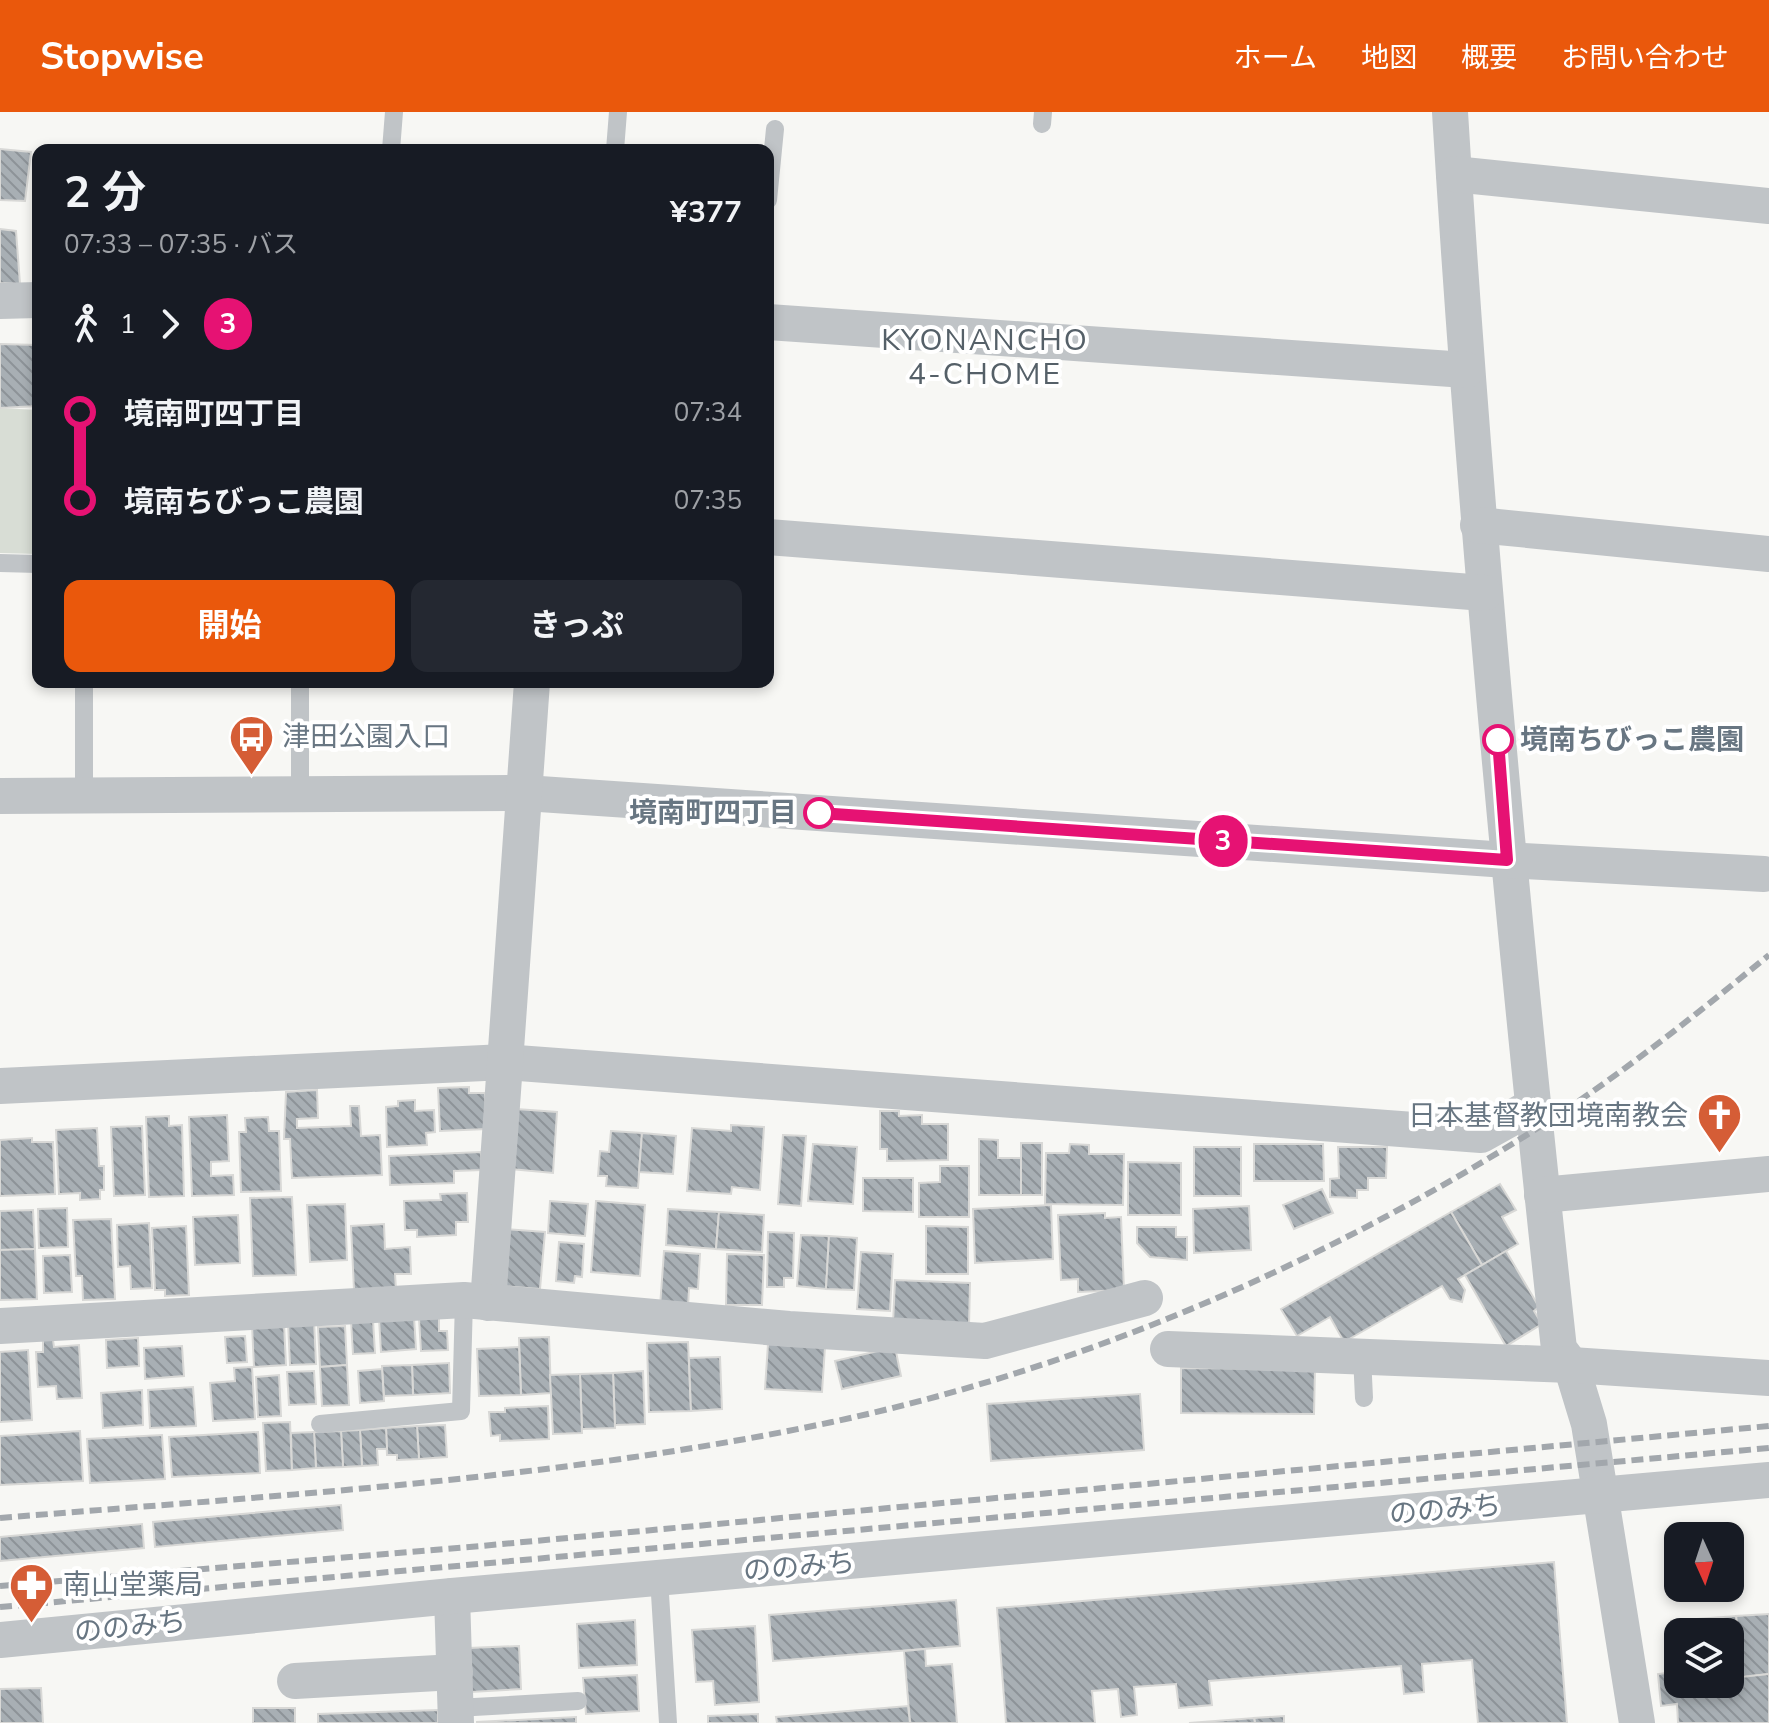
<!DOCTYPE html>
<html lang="ja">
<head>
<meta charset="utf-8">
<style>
  :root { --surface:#171b24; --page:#242831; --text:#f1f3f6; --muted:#9ea1a6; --accent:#ea580c }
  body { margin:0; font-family:"Nunito Sans","Noto Sans JP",sans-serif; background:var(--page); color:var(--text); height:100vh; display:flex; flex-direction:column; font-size:30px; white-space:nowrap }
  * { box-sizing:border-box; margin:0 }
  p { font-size:26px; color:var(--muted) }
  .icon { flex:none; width:44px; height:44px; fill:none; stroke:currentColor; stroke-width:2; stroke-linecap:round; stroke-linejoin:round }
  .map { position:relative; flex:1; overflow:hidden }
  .drawer { position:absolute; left:32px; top:32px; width:742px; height:544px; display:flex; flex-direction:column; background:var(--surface); border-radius:16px; box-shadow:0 4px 12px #0003 }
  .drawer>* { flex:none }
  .badge { padding:0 16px; border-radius:26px; font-size:28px; line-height:52px }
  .needle { width:52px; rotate:177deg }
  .controls { position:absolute; left:1664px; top:1410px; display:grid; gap:16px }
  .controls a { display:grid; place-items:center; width:80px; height:80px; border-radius:16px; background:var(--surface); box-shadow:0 4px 12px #0003; font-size:40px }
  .map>.badge { position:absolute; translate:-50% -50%; box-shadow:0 0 0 4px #fff }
  .legs { display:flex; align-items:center; gap:12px; height:88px; padding:0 32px; font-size:26px }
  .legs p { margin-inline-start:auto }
  .head { display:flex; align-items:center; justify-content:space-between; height:136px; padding:0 32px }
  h1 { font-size:44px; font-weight:700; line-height:60px }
  .cta { display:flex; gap:16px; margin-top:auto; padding:16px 32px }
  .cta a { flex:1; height:92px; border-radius:16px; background:var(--accent); color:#fff; font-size:32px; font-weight:700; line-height:92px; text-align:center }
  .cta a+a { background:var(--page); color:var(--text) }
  ul { padding:0 32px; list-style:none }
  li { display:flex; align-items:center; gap:28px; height:88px; font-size:30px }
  li i { display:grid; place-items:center; width:12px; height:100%; margin:0 10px; background:currentColor }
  li i::after { content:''; width:20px; height:20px; margin:-10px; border:6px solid; border-radius:50%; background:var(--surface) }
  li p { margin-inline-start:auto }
  li:first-child i { background:linear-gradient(#0000 50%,currentColor 0) }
  li:last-child i { background:linear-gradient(currentColor 50%,#0000 0) }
  header { display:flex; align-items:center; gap:48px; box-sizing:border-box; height:112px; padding:0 40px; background:var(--accent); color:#fff }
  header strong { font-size:38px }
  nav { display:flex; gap:44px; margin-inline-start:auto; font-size:28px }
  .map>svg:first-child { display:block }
</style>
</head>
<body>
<header>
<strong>Stopwise</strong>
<nav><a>ホーム</a><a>地図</a><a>概要</a><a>お問い合わせ</a></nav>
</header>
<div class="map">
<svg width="1769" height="1611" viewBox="0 0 1769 1611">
  <defs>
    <pattern id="building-back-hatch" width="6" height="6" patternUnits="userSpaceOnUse" patternTransform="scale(2)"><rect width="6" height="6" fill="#a8afb4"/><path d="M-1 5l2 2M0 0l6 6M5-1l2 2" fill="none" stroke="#8d9398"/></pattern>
  </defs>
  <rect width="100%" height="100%" fill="#f7f7f4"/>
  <polygon fill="#d8ddd5" points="0,296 38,298 38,442 0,441"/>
  <g fill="url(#building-back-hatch)" stroke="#d8d8d6" stroke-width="2" fill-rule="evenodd">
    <polygon points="0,37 31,40 25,89 0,88"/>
    <polygon points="0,117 16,119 20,172 0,171"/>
    <polygon points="0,232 38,233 38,294 0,296"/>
    <polygon points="469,975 469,981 485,981 487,1017 440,1019 438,976"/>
    <polygon points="317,978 318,1006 297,1007 297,1016 351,1014 350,994 359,994 361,1024 380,1023 382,1063 292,1066 290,1027 284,1027 286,980"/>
    <polygon points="415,988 415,999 434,998 435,1020 426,1021 427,1033 387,1035 386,995 398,994 398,989"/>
    <polygon points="516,997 557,1000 553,1061 511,1057"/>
    <polygon points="880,999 899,999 899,1004 922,1003 922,1012 948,1012 948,1048 887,1049 887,1037 880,1037"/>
    <polygon points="227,1003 229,1049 211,1050 211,1064 233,1063 234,1083 192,1084 189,1005"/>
    <polygon points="169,1004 169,1014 182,1013 184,1084 149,1085 146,1005"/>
    <polygon points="268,1005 269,1019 279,1019 281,1079 241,1080 239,1020 246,1020 245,1006"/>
    <polygon points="731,1013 764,1015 760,1078 732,1075 731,1082 687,1079 692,1016 731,1019"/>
    <polygon points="142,1014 145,1083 114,1084 111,1015"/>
    <polygon points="97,1016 99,1054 104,1054 104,1078 100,1078 100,1087 80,1088 80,1081 59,1082 56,1018"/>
    <polygon points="611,1019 642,1021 638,1076 606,1074 607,1064 598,1064 600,1039 609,1040"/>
    <polygon points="642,1021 676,1024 673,1062 639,1060"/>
    <polygon points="783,1023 806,1024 801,1094 778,1092"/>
    <polygon points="32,1026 32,1030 53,1030 55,1082 0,1084 0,1028"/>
    <polygon points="979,1027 998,1028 998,1046 1021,1046 1021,1083 979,1083"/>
    <rect x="1021" y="1031" width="21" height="52"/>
    <polygon points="813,1032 857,1035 853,1092 808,1089"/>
    <polygon points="1070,1032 1089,1033 1089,1042 1124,1042 1123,1093 1045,1092 1046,1041 1069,1041"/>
    <polygon points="1254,1032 1323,1032 1324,1069 1254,1069"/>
    <rect x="1194" y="1035" width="47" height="49"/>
    <polygon points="1338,1035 1387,1035 1386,1066 1368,1066 1368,1078 1357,1078 1357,1086 1330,1085 1330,1067 1339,1066"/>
    <polygon points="481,1040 482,1058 454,1059 454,1071 390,1073 389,1044"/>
    <polygon points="1128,1050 1181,1051 1181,1103 1128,1103"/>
    <polygon points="940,1054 969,1054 969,1105 919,1105 919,1071 940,1070"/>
    <polygon points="863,1066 913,1066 913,1100 863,1099"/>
    <polygon points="1500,1072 1516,1098 1502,1105 1518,1132 1482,1153 1451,1100"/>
    <polygon points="1322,1077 1333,1101 1294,1117 1283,1093"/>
    <polygon points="467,1081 468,1110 456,1110 456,1123 417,1125 417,1118 405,1118 404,1089 441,1088 440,1082"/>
    <polygon points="292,1085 296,1163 253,1164 250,1086"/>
    <polygon points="550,1089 588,1092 585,1124 548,1121"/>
    <polygon points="596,1089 645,1093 640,1164 591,1160"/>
    <polygon points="345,1092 347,1148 310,1150 307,1093"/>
    <polygon points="1051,1093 1053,1147 975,1151 973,1097"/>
    <polygon points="1249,1094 1251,1138 1194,1141 1193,1097"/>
    <polygon points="67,1096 68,1135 39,1136 38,1097"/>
    <polygon points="668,1097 719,1100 716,1137 666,1133"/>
    <polygon points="33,1098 35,1137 0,1138 0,1099"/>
    <polygon points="719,1100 764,1103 762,1140 716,1137"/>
    <polygon points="1451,1100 1482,1153 1458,1167 1465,1178 1462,1190 1450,1187 1442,1174 1344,1230 1330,1205 1297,1224 1281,1197"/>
    <polygon points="1105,1101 1105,1106 1121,1105 1124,1178 1078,1180 1078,1167 1061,1168 1058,1103"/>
    <polygon points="238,1103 240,1151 195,1153 193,1105"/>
    <polygon points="111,1107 115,1187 83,1188 82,1164 76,1164 73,1108"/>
    <polygon points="149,1111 152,1176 131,1177 130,1154 118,1155 117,1113"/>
    <polygon points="384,1112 385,1137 410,1135 411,1162 395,1162 396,1177 354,1178 351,1114"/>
    <polygon points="186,1114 189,1183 165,1184 165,1178 155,1178 152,1116"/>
    <polygon points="926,1114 968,1115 968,1162 926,1162"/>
    <polygon points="1137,1115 1176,1115 1176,1125 1187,1125 1187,1148 1150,1145 1137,1131"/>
    <polygon points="505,1117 545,1120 540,1177 500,1174"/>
    <polygon points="768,1120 794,1121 793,1166 784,1166 784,1175 767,1175"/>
    <polygon points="801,1123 829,1124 826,1177 797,1174"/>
    <polygon points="829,1124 857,1126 854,1178 826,1177"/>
    <polygon points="559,1130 584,1132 582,1165 575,1164 574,1171 556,1169"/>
    <polygon points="35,1137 37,1187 0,1188 0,1138"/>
    <polygon points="664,1139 700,1142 698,1177 689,1176 688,1196 660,1195"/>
    <polygon points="1506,1139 1539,1195 1534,1199 1542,1212 1506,1234 1465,1163"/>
    <polygon points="861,1140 893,1142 890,1199 857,1197"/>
    <polygon points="727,1142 764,1143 762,1193 726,1193"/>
    <polygon points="70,1143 72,1180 44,1181 43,1144"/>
    <polygon points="895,1168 970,1171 969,1214 893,1212"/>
    <polygon points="414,1205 416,1237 381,1240 379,1207"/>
    <polygon points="439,1206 439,1219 447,1219 448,1238 421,1239 419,1207"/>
    <polygon points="314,1208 316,1252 290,1253 288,1210"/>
    <polygon points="373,1208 375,1241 353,1242 351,1209"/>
    <polygon points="284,1212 286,1253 254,1255 252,1213"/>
    <polygon points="345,1214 347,1253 320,1255 318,1215"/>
    <polygon points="245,1224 247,1250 227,1251 225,1225"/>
    <polygon points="549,1225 551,1281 521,1283 519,1226"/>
    <polygon points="138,1226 139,1254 107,1256 106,1228"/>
    <polygon points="43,1228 53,1228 54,1235 79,1233 82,1286 57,1287 56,1274 38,1275 36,1240 43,1240"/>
    <polygon points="688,1230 691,1299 649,1300 647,1231"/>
    <polygon points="768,1232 825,1235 822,1280 765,1277"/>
    <polygon points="182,1234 184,1264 145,1267 144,1236"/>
    <polygon points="519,1235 521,1283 479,1284 477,1237"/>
    <polygon points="895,1235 901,1264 842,1277 835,1249"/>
    <polygon points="28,1238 32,1308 0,1310 0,1240"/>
    <polygon points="720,1245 722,1297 691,1299 689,1246"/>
    <polygon points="449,1251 450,1281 413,1283 412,1253"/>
    <polygon points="347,1253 349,1293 322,1294 320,1255"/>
    <polygon points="412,1253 413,1283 384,1284 382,1254"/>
    <polygon points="252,1255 255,1307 213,1309 210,1271 235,1269 234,1256"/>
    <polygon points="1181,1256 1315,1257 1314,1302 1181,1301"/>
    <polygon points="382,1257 384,1289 360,1291 358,1259"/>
    <polygon points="314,1259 316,1292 289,1293 287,1260"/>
    <polygon points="643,1259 645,1312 615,1313 613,1261"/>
    <polygon points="613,1261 615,1316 582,1317 580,1262"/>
    <polygon points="580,1262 582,1321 553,1322 550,1263"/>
    <polygon points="279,1263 281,1304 258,1305 256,1265"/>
    <polygon points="193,1275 196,1314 150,1316 148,1278"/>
    <polygon points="142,1278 143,1313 103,1316 101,1281"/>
    <polygon points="1140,1282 1144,1338 991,1349 987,1292"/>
    <polygon points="548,1294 549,1327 500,1329 500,1323 491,1324 489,1300 505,1300 505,1296"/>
    <polygon points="290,1310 292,1358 266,1359 263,1311"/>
    <polygon points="445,1313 447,1345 419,1347 417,1314"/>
    <polygon points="417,1314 419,1347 397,1348 397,1343 387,1343 386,1316"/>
    <polygon points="386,1316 387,1337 377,1337 378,1353 362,1354 360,1318"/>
    <polygon points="360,1318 362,1354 343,1355 341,1319"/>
    <polygon points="80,1319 83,1369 0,1373 0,1324"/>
    <polygon points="341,1319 343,1355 316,1356 314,1320"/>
    <polygon points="258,1320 260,1361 172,1365 169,1325"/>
    <polygon points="314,1320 316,1356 292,1358 291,1321"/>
    <polygon points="162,1323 165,1367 90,1371 87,1327"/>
    <polygon points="341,1393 343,1418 155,1435 153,1410"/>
    <polygon points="142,1412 144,1436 0,1449 0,1425"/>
    <polygon points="1554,1450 1567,1611 1478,1611 1472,1548 1422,1552 1424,1580 1404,1582 1401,1554 1209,1569 1212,1593 1179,1596 1176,1572 1134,1575 1137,1603 1121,1605 1118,1577 1092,1579 1095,1611 1006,1611 997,1496"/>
    <polygon points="956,1488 960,1534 773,1549 769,1503"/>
    <polygon points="1769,1502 1769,1562 1742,1565 1736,1504"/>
    <path d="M1736,1504l6,61 27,-3v49h-91l-1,-19 -16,2 -3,-32 16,-2 -3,-51zM1678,1520h52v52h-52z"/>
    <polygon points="635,1508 637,1553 579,1556 577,1512"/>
    <polygon points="755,1514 759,1590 715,1593 713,1569 696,1570 692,1518"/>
    <polygon points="519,1534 521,1577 471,1580 469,1536"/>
    <polygon points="925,1537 926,1554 952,1552 957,1611 910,1611 904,1539"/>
    <polygon points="637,1563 639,1599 586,1602 583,1566"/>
    <polygon points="41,1576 43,1611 0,1611 0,1577"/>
    <polygon points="908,1594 910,1611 777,1611 776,1605"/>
    <rect x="253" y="1596" width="42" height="15"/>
    <polygon points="438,1598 438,1611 318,1611 318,1602"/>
    <polygon points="758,1602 758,1611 708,1611 708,1604"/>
    <polygon points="1284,1604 1284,1611 1255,1611 1254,1606"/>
    <polygon points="576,1605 576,1611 477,1611 477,1610"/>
    <polygon points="1254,1606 1255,1611 1189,1611"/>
  </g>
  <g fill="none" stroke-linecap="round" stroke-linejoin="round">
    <g stroke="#c0c4c7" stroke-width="18">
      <polyline points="1042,12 1043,0"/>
      <polyline points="391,38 394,0"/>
      <polyline points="615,38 618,0"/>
      <polyline points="768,88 775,17"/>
      <polyline points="0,451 38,452"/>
      <polyline points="84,570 84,684"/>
      <polyline points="300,684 300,570"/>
      <polyline points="1362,1244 1364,1286"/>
      <polyline points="320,1312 461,1299 464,1188"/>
      <polyline points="659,1466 668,1611"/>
      <polyline points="456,1596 578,1589"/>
    </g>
    <g stroke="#c0c4c7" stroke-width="36">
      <path d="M1450,0c25,413 64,825 109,1237l12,16 18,59 48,299"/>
      <polyline points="1454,62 1769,94"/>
      <polyline points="0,189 38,188"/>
      <polyline points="768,210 1466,258"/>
      <polyline points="1478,413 1769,442"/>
      <polyline points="768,425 1484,481"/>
      <polyline points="0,684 525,681 1507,748 1764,762"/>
      <polyline points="0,974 505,950 1481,1023 1531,995"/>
      <polyline points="1542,1083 1769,1062"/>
      <polyline points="488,1191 532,570"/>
      <polyline points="0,1214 464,1188 789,1217 985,1229 1145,1186"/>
      <polyline points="1168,1237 1571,1253 1769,1266"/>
      <polyline points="452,1484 456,1611"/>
      <polyline points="0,1528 452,1484 1769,1368"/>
      <polyline points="295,1569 455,1560"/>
    </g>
    <g stroke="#a2a7ac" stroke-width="6" stroke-dasharray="12 6" stroke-linecap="butt">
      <path d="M0,1406c278,-23 559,-38 832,-96 248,-53 487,-156 701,-291 83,-52 160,-114 236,-176"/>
      <polyline points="0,1474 481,1434 1769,1314"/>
      <polyline points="0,1495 1769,1336"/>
    </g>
  </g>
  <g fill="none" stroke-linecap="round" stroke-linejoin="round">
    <defs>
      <polyline id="line-1" points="819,701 1507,748 1498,628"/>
    </defs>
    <use href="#line-1" stroke="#fff" stroke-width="18"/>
    <use href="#line-1" stroke="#e61273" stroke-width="12"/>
  </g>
  <defs>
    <symbol id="bus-pin" viewBox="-11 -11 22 30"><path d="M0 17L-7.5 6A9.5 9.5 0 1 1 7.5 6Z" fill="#d55d36" stroke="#fff"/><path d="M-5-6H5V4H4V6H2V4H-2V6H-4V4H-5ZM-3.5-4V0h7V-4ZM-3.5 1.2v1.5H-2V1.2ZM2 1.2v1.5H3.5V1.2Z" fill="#fff"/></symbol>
    <symbol id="church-pin" viewBox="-11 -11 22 30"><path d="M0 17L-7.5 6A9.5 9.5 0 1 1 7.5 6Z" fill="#d55d36" stroke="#fff"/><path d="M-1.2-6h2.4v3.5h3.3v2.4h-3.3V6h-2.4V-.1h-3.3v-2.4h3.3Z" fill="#fff"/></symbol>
    <symbol id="pharmacy-pin" viewBox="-11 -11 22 30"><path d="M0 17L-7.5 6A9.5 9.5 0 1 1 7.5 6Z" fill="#d55d36" stroke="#fff"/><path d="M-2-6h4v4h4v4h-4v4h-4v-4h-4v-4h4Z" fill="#fff"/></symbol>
  </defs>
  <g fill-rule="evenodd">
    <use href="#bus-pin" x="226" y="600" width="51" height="69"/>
    <use href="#church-pin" x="1694" y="978" width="51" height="69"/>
    <use href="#pharmacy-pin" x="6" y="1448" width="51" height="69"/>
  </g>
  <g fill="#fff" stroke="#e61273" stroke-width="4">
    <circle cx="1498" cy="628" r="14"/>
    <circle cx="819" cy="701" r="14"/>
  </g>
  <g text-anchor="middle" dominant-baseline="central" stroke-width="8" stroke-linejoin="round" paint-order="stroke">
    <g font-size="28" fill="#687682" stroke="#fff" text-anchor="start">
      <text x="282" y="625">津田公園入口</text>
      <text x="1688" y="1004" text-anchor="end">日本基督教団境南教会</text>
      <text x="63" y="1473">南山堂薬局</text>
    </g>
    <g font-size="28" font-weight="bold" fill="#687682" stroke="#fff" text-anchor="start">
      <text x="1520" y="628">境南ちびっこ農園</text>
      <text x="797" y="701" text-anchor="end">境南町四丁目</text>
    </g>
    <g font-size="28" fill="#687682" stroke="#fff">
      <text transform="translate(1445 1398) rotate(-5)">ののみち</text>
      <text transform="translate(799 1455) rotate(-5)">ののみち</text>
      <text transform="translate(130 1515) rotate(-6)">ののみち</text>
    </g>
    <g font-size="30" letter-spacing="2" fill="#556068" stroke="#fff">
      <text x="985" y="228">KYONANCHO<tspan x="985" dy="34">4-CHOME</tspan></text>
    </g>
  </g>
</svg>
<div class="controls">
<a><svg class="needle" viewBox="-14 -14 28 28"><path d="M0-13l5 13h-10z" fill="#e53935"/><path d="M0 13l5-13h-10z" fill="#9ea1a6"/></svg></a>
<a><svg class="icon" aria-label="layers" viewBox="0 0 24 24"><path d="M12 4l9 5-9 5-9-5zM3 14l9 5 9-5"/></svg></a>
</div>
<b class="badge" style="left:1223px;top:729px;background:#e61273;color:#fff">3</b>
<section class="drawer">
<div class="head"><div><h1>2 分</h1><p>07:33 – 07:35 · バス</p></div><b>¥377</b></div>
<div class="legs"><svg class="icon" aria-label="walk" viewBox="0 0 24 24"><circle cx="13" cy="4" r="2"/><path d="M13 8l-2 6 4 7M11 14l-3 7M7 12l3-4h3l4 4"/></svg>1<svg class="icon" aria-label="forward" viewBox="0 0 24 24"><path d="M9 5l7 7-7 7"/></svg><b class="badge" style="background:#e61273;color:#fff">3</b></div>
<ul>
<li><i style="color:#e61273"></i><b>境南町四丁目</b><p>07:34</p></li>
<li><i style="color:#e61273"></i><b>境南ちびっこ農園</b><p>07:35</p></li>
</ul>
<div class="cta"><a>開始</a><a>きっぷ</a></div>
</section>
</div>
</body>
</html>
